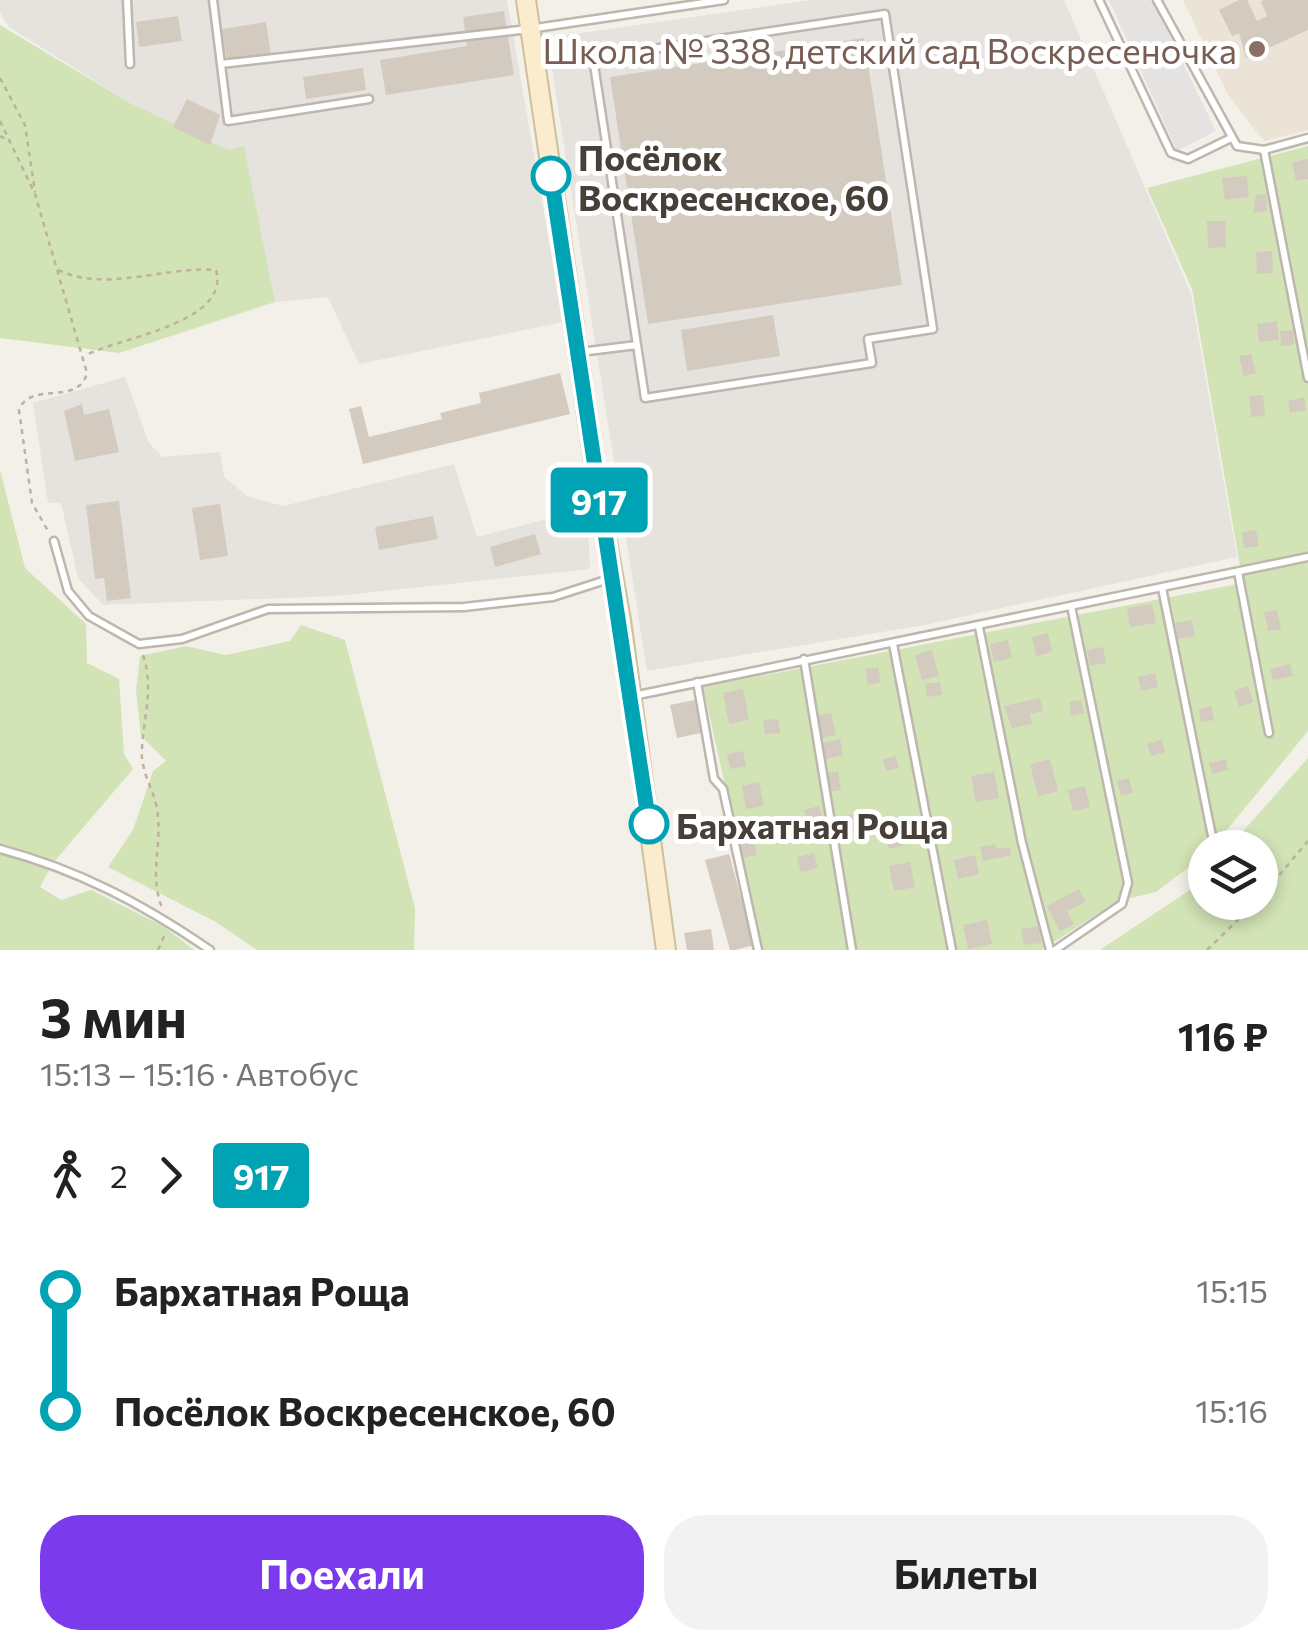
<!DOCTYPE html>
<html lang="ru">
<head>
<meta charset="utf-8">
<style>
  :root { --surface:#fff; --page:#f2f2f2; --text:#222; --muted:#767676; --accent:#7c3aed }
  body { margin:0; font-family:Commissioner,sans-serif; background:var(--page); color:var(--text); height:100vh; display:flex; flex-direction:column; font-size:38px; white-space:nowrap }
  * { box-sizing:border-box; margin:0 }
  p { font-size:32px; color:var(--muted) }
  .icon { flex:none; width:55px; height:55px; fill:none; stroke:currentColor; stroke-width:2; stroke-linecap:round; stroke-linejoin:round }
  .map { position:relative; height:950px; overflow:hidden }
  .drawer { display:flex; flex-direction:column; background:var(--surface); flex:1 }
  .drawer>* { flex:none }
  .badge { padding:0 20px; border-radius:8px; font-size:35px; line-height:65px }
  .controls { position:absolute; left:1188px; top:830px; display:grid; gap:20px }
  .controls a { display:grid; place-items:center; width:90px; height:90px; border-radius:50%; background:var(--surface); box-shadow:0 5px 15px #0003; font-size:50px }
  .map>.badge { position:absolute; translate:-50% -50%; box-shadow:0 0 0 5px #fff }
  .legs { display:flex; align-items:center; gap:15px; height:110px; padding:0 40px; font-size:32px }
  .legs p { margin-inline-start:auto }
  .summary { display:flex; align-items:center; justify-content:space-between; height:170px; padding:0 40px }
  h1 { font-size:55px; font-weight:700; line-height:75px }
  .button { display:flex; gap:20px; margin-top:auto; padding:20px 40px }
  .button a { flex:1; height:115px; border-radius:40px; background:var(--accent); color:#fff; font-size:40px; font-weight:700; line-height:115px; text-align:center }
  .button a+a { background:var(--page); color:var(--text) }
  ul { padding:0 40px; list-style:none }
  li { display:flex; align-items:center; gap:35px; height:120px; font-size:38px }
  li i { display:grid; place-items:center; width:15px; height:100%; margin:0 12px; background:currentColor }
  li i::after { content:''; width:25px; height:25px; margin:-12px; border:8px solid; border-radius:50%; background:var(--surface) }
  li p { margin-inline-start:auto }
  li:first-child i { background:linear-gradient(#0000 50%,currentColor 0) }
  li:last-child i { background:linear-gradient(currentColor 50%,#0000 0) }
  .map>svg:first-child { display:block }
</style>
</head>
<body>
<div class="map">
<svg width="1308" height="950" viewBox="0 0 1308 950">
  <rect width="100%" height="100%" fill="#f3f0e9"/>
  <g fill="#e6e2de">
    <polygon points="0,0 507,0 563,322 359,364 328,297 275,302 244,147 229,150 130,103 9,27 0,13"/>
    <polygon points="810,0 1064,0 1191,294 1237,557 924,625 647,671 547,38"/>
    <polygon points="125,377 149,443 163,457 220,452 224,477 247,496 283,506 454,464 477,537 587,509 590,569 336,596 103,605 78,578 61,503 48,503 33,403"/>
  </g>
  <polygon fill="#ebe3d5" points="1183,0 1308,0 1308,130 1264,141 1229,97"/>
  <g fill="#d2e3b6">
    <polygon points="0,25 130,103 229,150 244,146 275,302 119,353 0,338"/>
    <polygon points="1308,146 1308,731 1213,847 1205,848 1205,855 1156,892 1118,901 1041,950 762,950 703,687 1243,583 1192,289 1147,188"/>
    <polygon points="0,470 25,568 86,624 87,663 119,679 124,754 133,769 53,863 40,887 61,900 91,890 163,926 194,950 0,950"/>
    <polygon points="301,625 345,640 415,908 414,950 257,950 216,922 108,867 133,830 153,771 166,761 141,736 136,691 140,656 186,646 226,655 290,641"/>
    <polygon points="1308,758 1308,950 1100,950 1205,880 1205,902 1260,902 1260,848 1229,847"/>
  </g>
  <polygon fill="#e5e3e1" points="1109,0 1152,0 1216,131 1177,151"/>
  <g fill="#d4cbc0">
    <polygon points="1239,0 1247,0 1257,21 1267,16 1261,2 1264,0 1308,0 1308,30 1246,58 1239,33 1232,36 1219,10"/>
    <polygon points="504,11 514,75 386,95 380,60 467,46 463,17"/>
    <polygon points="178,16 182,41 139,47 136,22"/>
    <polygon points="266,22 271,55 227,62 222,29"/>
    <polygon points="864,38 902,285 648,324 610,77"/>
    <polygon points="363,68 366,90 306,99 303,77"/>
    <polygon points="187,99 220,115 210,145 173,127"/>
    <polygon points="1308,159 1308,179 1296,181 1292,163"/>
    <polygon points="1247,176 1249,197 1225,200 1222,178"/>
    <polygon points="1266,194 1267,211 1253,213 1256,195"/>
    <polygon points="1207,221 1225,221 1226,247 1208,248"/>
    <polygon points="1272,251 1273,273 1257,274 1256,252"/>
    <polygon points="773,315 780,356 687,371 681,330"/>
    <polygon points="1277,321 1279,340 1259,342 1257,324"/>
    <polygon points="1293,330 1294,345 1281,346 1280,331"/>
    <polygon points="1251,354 1256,373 1244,376 1239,356"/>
    <polygon points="560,373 570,414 363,464 349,409 361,406 369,437 442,419 440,413 481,403 479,393"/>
    <polygon points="1263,395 1265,416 1251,417 1249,396"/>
    <polygon points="1304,397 1306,410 1290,413 1288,401"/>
    <polygon points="82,404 84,415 109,409 119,452 75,461 64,411"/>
    <polygon points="119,501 131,598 107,601 104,578 95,579 86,505"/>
    <polygon points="220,504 228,556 200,560 192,508"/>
    <polygon points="433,516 438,539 379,550 375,527"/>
    <polygon points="1256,530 1259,546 1244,548 1242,532"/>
    <polygon points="535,534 541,554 495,567 490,547"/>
    <polygon points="1152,604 1156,623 1130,627 1127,608"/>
    <polygon points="1277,610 1281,629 1268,631 1264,612"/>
    <polygon points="1192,620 1195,636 1178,639 1175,623"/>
    <polygon points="1048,633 1052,652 1036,656 1032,637"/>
    <polygon points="1008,640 1012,658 994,662 990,644"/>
    <polygon points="1103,647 1106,663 1090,666 1087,650"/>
    <polygon points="932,650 939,676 922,680 915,655"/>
    <polygon points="1290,664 1293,676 1273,680 1270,669"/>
    <polygon points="878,667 881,682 868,685 865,669"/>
    <polygon points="1155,673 1158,687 1141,691 1138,677"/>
    <polygon points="940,682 942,695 927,697 925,684"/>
    <polygon points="1248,686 1253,702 1239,707 1234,691"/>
    <polygon points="743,689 749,720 729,724 723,693"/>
    <polygon points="1040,698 1043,711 1030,714 1032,724 1012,728 1004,706"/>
    <polygon points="695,700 701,733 677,738 670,705"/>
    <polygon points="1081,700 1084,713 1071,716 1069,702"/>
    <polygon points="1211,706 1214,720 1201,722 1199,709"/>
    <polygon points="831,713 836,735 821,738 817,716"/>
    <polygon points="778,719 780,733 765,734 763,720"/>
    <polygon points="840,739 843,755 826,759 822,743"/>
    <polygon points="1162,740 1165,752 1151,756 1147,744"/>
    <polygon points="743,751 746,766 730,769 727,754"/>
    <polygon points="896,756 899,768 886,771 883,759"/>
    <polygon points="1050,759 1058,791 1038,796 1030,764"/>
    <polygon points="1226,759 1228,770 1212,774 1209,763"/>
    <polygon points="838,771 841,790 829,792 826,773"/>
    <polygon points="994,772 999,798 976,802 971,776"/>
    <polygon points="1129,778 1133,793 1121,796 1117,781"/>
    <polygon points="759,782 764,806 746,809 742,786"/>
    <polygon points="1085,786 1090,807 1073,811 1068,790"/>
    <polygon points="819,806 822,816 807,820 804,810"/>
    <polygon points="873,811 877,827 848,832 844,816"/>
    <polygon points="774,824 777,839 767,841 764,825"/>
    <polygon points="902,832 905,845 889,849 885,836"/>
    <polygon points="753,835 757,855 742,858 738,838"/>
    <polygon points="996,844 997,849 1010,847 1011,855 983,861 980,847"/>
    <polygon points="814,853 818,868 801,872 797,857"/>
    <polygon points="729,854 754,945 735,950 730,950 705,860"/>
    <polygon points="975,855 979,874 958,879 954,860"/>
    <polygon points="910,862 915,887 894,891 889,866"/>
    <polygon points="1079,889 1086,902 1067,911 1074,924 1060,931 1047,906"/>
    <polygon points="987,920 992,944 968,949 963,925"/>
    <polygon points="1038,926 1041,943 1024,945 1021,929"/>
    <polygon points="711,929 714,950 687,950 684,933"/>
  </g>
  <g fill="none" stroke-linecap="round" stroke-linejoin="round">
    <defs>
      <g id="lane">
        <polyline points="127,0 130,64"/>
        <polyline points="213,0 228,121 369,99"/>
        <polyline points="1099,0 1171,153 1188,159 1231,138"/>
        <polyline points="1157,0 1237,146 1264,150 1308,138"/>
        <polyline points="221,64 529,29 724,0"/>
        <polyline points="1264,150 1308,378"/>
        <polyline points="580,352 637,345 593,58 885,14 933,329 868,339 872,363 645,398 637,345"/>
        <polyline points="54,541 68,591 89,616 139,644 182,639 268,609 464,607 553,597 612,578"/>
        <polyline points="1238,572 1269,733"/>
        <polyline points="1162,588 1212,836"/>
        <polyline points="979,627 1022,843 1050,950"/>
        <polyline points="893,644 952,950"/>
        <polyline points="804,659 852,950"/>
        <polyline points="697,682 714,779 723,789 758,950"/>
        <polyline points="633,696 1308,557"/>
        <path d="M0,849c79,21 143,55 210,101"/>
        <polyline points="1055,950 1122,904 1128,883 1071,606"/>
      </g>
      <polyline id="secondary" points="526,0 599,497 621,620 666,950"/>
    </defs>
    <use href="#lane" stroke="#beb7ad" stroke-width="11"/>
    <use href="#secondary" stroke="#cebf9d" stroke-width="22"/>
    <g stroke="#beb19f" stroke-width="2.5" stroke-dasharray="5 5" stroke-linecap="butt">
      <polyline points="0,78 25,125 35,192"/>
      <path d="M0,121l35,73 52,179c-9,34 -57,7 -68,37l13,93 16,28"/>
      <polyline points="0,136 10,141"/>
      <path d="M58,270c49,23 105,-4 158,0 15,53 -95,67 -130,85"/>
      <path d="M143,655c11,34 1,58 -1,93 -2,23 11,39 15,61 6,35 -9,67 6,101"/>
      <polyline points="1260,898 1308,841"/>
      <polyline points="158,950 166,932"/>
      <polyline points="1207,950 1256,902"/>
    </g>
    <use href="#lane" stroke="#fff" stroke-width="6"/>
    <use href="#secondary" stroke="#faeccd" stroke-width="18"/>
  </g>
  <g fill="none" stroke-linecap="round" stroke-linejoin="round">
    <defs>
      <polyline id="line-1" points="551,176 649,824"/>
    </defs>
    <use href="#line-1" stroke="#fff" stroke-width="22"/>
    <use href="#line-1" stroke="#00a3b4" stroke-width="15"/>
  </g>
  <circle fill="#8d6e63" stroke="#fff" stroke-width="4" cx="1257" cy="49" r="10"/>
  <g fill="#fff" stroke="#00a3b4" stroke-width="5">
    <circle cx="551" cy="176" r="18"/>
    <circle cx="649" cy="824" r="18"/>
  </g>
  <g text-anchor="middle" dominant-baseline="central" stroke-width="10" stroke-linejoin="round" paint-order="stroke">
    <g font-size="35" fill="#785e54" stroke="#fff" text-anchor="end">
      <text x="1237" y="49">Школа № 338, детский сад Воскресеночка</text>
    </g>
    <g font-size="35" font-weight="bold" fill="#464038" stroke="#fff" text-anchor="start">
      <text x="578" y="156">Посёлок<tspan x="578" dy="40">Воскресенское, 60</tspan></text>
      <text x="676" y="824">Бархатная Роща</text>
    </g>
  </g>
</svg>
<div class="controls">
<a><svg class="icon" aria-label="layers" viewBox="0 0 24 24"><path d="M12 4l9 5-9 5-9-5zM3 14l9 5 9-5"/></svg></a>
</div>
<b class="badge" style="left:599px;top:500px;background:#00a3b4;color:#fff">917</b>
</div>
<section class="drawer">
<div class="summary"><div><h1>3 мин</h1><p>15:13 – 15:16 · Автобус</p></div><b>116 ₽</b></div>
<div class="legs"><svg class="icon" aria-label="walk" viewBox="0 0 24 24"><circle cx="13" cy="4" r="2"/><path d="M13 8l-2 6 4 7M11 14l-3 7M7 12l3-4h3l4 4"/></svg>2<svg class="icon" aria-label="forward" viewBox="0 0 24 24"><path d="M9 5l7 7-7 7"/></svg><b class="badge" style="background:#00a3b4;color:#fff">917</b></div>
<ul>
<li><i style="color:#00a3b4"></i><b>Бархатная Роща</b><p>15:15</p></li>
<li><i style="color:#00a3b4"></i><b>Посёлок Воскресенское, 60</b><p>15:16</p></li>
</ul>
<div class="button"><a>Поехали</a><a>Билеты</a></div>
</section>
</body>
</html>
